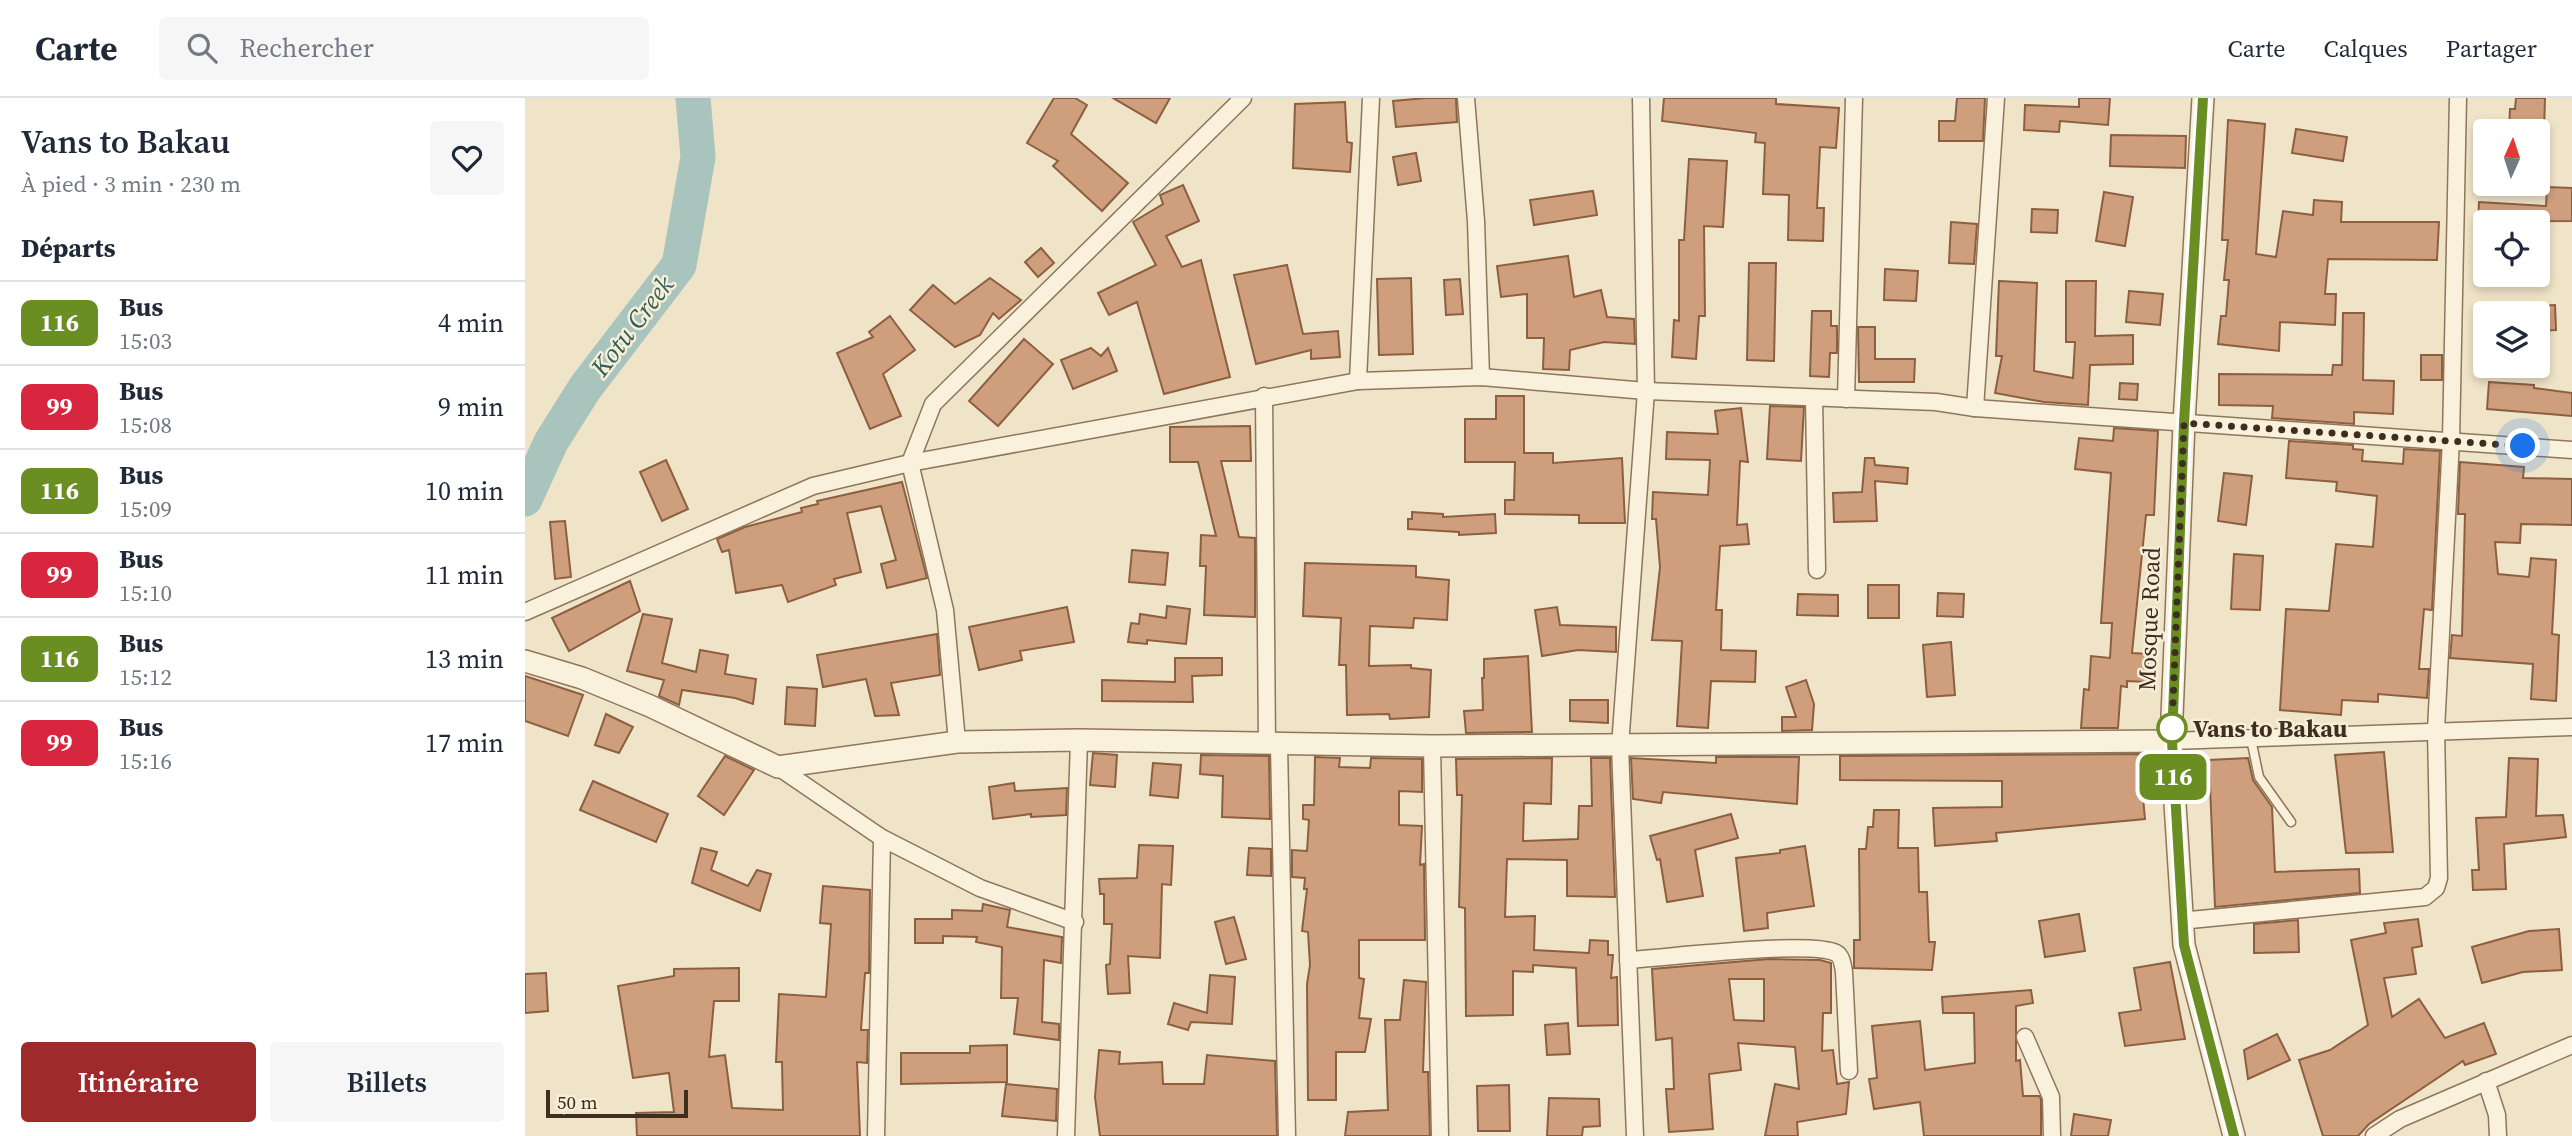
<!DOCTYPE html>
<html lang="fr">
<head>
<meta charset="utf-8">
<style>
  :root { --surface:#fff; --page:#f6f6f7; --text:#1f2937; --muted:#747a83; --line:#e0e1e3; --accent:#9e2a2b }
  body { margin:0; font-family:"Source Serif 4",serif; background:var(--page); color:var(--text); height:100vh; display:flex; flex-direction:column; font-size:26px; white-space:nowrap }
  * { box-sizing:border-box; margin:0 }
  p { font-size:23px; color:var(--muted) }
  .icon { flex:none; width:38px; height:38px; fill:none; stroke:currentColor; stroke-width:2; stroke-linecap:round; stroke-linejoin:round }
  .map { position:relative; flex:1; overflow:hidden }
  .side { display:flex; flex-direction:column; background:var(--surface); width:525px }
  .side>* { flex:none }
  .badge { padding:0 14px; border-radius:10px; font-size:24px; line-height:46px }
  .needle { width:46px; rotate:3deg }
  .fabs { position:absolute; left:1948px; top:21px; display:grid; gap:14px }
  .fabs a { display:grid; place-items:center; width:77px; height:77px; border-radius:7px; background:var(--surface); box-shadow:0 4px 10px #0003; font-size:35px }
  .scale { position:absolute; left:21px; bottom:18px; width:142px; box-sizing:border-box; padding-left:7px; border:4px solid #3d2e20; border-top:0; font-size:19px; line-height:24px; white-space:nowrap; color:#3d2e20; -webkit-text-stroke:5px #f7eed8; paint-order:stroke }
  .you { position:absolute; width:35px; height:35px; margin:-18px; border:5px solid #fff; border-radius:50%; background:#1a73e8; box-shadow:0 0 0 10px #1a73e833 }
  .map>.badge { position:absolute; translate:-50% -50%; box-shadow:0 0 0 4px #fff }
  h2 { padding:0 21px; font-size:26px; line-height:63px }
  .round { display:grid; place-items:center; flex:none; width:74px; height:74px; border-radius:7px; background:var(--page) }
  .head { display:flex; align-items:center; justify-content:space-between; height:119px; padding:0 21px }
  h1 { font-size:33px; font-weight:600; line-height:52px }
  .primary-button { display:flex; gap:14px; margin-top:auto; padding:14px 21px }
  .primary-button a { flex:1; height:80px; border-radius:7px; background:var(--accent); color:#fff; font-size:28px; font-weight:600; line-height:80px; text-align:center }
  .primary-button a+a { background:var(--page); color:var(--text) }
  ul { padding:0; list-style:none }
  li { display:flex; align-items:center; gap:21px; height:84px; padding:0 21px; border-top:2px solid var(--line) }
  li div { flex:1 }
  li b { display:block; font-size:26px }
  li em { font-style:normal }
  li .badge { min-width:77px; font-weight:700; text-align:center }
  header { display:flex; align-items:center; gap:42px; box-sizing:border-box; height:98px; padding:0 35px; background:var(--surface); border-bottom:2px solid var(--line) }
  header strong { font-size:33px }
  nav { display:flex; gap:38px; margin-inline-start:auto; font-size:24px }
  .search { width:490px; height:63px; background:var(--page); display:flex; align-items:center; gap:18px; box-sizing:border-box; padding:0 24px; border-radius:7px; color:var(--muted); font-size:26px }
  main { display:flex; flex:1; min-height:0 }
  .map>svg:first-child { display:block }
</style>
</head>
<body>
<header>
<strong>Carte</strong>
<div class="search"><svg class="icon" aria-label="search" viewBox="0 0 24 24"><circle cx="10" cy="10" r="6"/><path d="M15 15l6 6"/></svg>Rechercher</div>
<nav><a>Carte</a><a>Calques</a><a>Partager</a></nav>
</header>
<main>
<section class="side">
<div class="head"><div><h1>Vans to Bakau</h1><p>À pied · 3 min · 230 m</p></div><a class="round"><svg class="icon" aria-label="heart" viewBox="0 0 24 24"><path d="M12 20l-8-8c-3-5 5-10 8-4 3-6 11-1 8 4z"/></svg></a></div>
<h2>Départs</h2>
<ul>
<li><span class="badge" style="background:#6b8e23;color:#fff">116</span><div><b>Bus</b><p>15:03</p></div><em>4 min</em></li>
<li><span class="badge" style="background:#d7263d;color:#fff">99</span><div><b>Bus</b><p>15:08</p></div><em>9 min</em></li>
<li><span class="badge" style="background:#6b8e23;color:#fff">116</span><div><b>Bus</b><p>15:09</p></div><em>10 min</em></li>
<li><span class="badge" style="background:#d7263d;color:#fff">99</span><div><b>Bus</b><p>15:10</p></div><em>11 min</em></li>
<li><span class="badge" style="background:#6b8e23;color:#fff">116</span><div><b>Bus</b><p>15:12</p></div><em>13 min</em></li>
<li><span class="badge" style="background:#d7263d;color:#fff">99</span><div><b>Bus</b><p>15:16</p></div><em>17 min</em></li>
</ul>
<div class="primary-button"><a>Itinéraire</a><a>Billets</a></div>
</section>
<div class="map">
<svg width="2047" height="1038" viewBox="0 0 2047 1038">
  <rect width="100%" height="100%" fill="#f0e4c8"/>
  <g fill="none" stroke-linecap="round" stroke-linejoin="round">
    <polyline stroke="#a9c4bc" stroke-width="35" points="0,401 26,344 60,290 154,167 173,59 168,0"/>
  </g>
  <g fill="#cf9f7d" stroke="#8d5f41" stroke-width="2" fill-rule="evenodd">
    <polygon points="529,0 550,0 562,7 546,36 603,85 577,113 528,68 533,63 502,45"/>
    <polygon points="588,0 645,0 631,25"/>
    <polygon points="901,0 931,0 932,24 871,29 868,3"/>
    <polygon points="1139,0 1251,0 1251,6 1314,10 1311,50 1295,49 1292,110 1299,110 1298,143 1263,142 1264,97 1238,96 1240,45 1230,44 1231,35 1137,23"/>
    <polygon points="1432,0 1460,0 1458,43 1414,43 1414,23 1430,23"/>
    <polygon points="1554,0 1585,0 1583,27 1535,23 1534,34 1499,32 1500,7 1554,9"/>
    <polygon points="1991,0 2020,0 2019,33 1984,32 1985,11 1990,11"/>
    <polygon points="820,4 822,44 827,45 825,74 768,70 770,6"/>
    <polygon points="1703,22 1740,26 1731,156 1751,159 1758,113 1788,117 1789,102 1817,104 1816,124 1914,124 1912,162 1803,161 1800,196 1811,196 1810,227 1755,224 1754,253 1693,246 1696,218 1701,218 1704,182 1699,182 1703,142 1697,142"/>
    <polygon points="1771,31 1822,39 1818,63 1767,55"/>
    <polygon points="1586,37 1661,38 1660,70 1585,68"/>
    <polygon points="891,55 896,83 873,87 868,59"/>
    <polygon points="1164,61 1202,63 1198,129 1179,128 1180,218 1174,218 1171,261 1147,259 1149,222 1154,223 1154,142 1159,142"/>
    <polygon points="658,87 674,123 641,138 657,169 676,162 705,279 639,296 612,204 584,217 573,195 631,167 608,124 638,106 635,97"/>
    <polygon points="2022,89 2047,90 2047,123 1953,124 1954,104 2021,108"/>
    <polygon points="1068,93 1072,117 1009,127 1005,102"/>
    <polygon points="1579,94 1608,99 1600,148 1571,143"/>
    <polygon points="1507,111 1533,112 1532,135 1506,134"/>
    <polygon points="1426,124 1452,126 1449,166 1424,165"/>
    <polygon points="516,150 529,165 513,179 500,164"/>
    <polygon points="1043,158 1049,199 1076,192 1082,219 1109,221 1110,246 1079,244 1045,252 1044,272 1018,271 1019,240 1002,240 1002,196 976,199 972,168"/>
    <polygon points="1224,165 1251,165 1249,263 1222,262"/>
    <polygon points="762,167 778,236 813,233 815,259 786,261 786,252 731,266 709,177"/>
    <polygon points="1360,171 1393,173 1391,203 1359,202"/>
    <polygon points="465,180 496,202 474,221 468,215 455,237 430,249 385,212 408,187 430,206"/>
    <polygon points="886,180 888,256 854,257 852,181"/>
    <polygon points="935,181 938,216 921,217 919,182"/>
    <polygon points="1474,183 1512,185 1509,273 1548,280 1550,244 1541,244 1541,183 1571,183 1570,238 1608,237 1608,266 1565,267 1563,307 1519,304 1470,295 1477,258 1471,258"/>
    <polygon points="1604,193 1638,196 1635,227 1601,224"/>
    <polygon points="2030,207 2031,232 2012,233 2012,208"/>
    <polygon points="1287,213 1306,213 1306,228 1312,228 1312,255 1305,255 1304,279 1285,278"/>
    <polygon points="1818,215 1839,215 1838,282 1869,283 1868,316 1829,314 1829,326 1747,320 1748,308 1694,307 1694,276 1807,277 1808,267 1817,267"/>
    <polygon points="365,218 390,252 358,276 376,318 345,331 312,255 348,239 344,234"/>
    <polygon points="1333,229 1350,229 1350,261 1390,261 1389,284 1334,284"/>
    <polygon points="499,241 528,266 473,328 444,303"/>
    <polygon points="566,250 576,258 583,250 592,273 548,291 536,262"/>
    <rect x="1896" y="257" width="21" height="25"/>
    <polygon points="1964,284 2009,287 2009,290 2047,295 2047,318 1962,311"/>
    <polygon points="1595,285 1613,286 1612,302 1594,301"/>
    <polygon points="971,298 999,298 999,355 1028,355 1028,365 1097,360 1100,425 1054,425 1054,417 980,416 980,402 989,402 990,364 940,364 940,321 971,321"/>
    <polygon points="1245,308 1279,309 1276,363 1242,361"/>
    <polygon points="1216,310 1223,364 1215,363 1212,427 1222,426 1224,446 1195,448 1191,512 1197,512 1196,552 1231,553 1230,584 1186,583 1183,630 1152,628 1157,543 1127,542 1135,469 1131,421 1127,421 1128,394 1183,397 1185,362 1141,361 1142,334 1193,336 1190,313"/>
    <polygon points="725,328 726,363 696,363 714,439 730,440 730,519 679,517 681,468 675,468 676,437 691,438 673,364 645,364 645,329"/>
    <polygon points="1589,330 1633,333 1629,417 1621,417 1607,555 1624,556 1621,584 1602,583 1602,589 1596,588 1593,630 1556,630 1559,591 1564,592 1566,558 1585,560 1587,525 1576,525 1586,375 1550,371 1554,340 1588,343"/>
    <polygon points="1764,343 1828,347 1828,351 1838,352 1837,363 1878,366 1879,351 1915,353 1907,512 1899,511 1894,571 1904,571 1902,600 1853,596 1853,604 1817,602 1816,617 1755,612 1761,511 1804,513 1811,446 1848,449 1852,398 1811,393 1812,384 1761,380"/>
    <polygon points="1340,360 1349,360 1350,367 1383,370 1382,386 1350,383 1352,423 1309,424 1308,395 1337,394"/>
    <polygon points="141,362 163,411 137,423 115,374"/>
    <polygon points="1935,364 1999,369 1998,380 2047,381 2047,427 1996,426 1995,445 1970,444 1973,476 2004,479 2006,460 2031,462 2027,536 2034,537 2031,603 2006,601 2008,566 1925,560 1927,537 1937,538 1940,416 1933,416"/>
    <polygon points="1699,375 1727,378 1721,427 1693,423"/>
    <polygon points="377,384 402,480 362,490 356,466 371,462 356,408 322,415 336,474 309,481 311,487 263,504 257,487 211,495 204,452 197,454 192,441 220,429 277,414 276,410 293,406 292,403"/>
    <polygon points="887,414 918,416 918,419 970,416 971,435 934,437 934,434 883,431 883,421 887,421"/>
    <polygon points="40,423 46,479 30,481 25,424"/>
    <polygon points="607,452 643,455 640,487 604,484"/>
    <polygon points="1709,456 1738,458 1735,512 1706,511"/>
    <polygon points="780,465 891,468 891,479 924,482 922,522 889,520 888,530 845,528 844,568 886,567 886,570 906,572 904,619 865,621 864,616 822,617 821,567 814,567 816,520 778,518"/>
    <polygon points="105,483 115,513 44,553 27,520"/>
    <rect x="1343" y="487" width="31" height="33"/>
    <polygon points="1413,495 1439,496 1438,519 1412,518"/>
    <polygon points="1273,496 1313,497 1313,518 1272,517"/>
    <polygon points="642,508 665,511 661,546 622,542 622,546 603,544 606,525 614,526 615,516 641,520"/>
    <polygon points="542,509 549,544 495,553 497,562 454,572 444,529"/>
    <polygon points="1032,509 1035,527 1091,529 1091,554 1053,552 1017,558 1010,512"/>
    <polygon points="118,516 147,521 137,565 171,574 175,552 203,557 200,576 231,581 228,606 210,600 157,592 154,607 134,598 139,582 102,573"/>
    <polygon points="412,536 415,577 366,585 374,617 350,618 341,581 298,589 292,557"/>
    <polygon points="1426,544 1430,597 1402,599 1398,547"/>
    <polygon points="1003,558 1007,634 941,635 939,613 958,612 957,580 959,580 959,561"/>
    <polygon points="650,560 697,560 697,577 667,578 668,604 577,603 577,582 650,584"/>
    <polygon points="0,578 58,597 43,638 0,623"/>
    <polygon points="1281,582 1289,606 1287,632 1257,633 1257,619 1271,619 1261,589"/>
    <polygon points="262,589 292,591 290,628 260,626"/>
    <polygon points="1045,602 1083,602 1083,625 1045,623"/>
    <polygon points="81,616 108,629 94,655 70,647"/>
    <polygon points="1859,654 1868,754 1821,755 1810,657"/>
    <polygon points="568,655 592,657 590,689 565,687"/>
    <polygon points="1614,656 1620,721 1471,735 1472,743 1410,748 1408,710 1477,709 1477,683 1315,682 1315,658"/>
    <polygon points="676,657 744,658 745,721 697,719 698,678 675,676"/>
    <polygon points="200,658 229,672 199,717 173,698"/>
    <polygon points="790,659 815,660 814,669 845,670 846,660 897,661 897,694 874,693 874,727 897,728 895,767 899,766 900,842 834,842 834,880 839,881 834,920 846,921 840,954 811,954 811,1002 783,1002 782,886 785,867 783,834 777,833 782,791 779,791 780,780 767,779 767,752 782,753 784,722 778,721 778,707 789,707"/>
    <polygon points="1191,659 1274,659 1272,706 1138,694 1136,705 1108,701 1106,660 1191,665"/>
    <polygon points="1027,660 1026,706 999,705 998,743 1053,741 1054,708 1067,708 1066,660 1085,660 1090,799 1042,798 1042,762 982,761 980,819 1010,818 1009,852 1064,855 1065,842 1083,843 1083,857 1088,857 1086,880 1092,879 1093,927 1053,928 1051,870 1008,867 1008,874 988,873 988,917 941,918 940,810 934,809 937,697 932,697 931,661"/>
    <polygon points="1723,660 1728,682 1747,709 1750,774 1834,771 1835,795 1690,809 1684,662"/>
    <polygon points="1984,660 2013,661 2011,718 2038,717 2041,739 1979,746 1981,791 1948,792 1947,772 1954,772 1951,720 1981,719"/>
    <polygon points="628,665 656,667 653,700 625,697"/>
    <polygon points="68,683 143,716 131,744 55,712"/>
    <polygon points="489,685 490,693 542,690 541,717 506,719 506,716 468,721 464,689"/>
    <polygon points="1349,712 1374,712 1373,750 1393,750 1394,794 1402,794 1404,844 1410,844 1407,872 1329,870 1329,842 1335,842 1334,751 1341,751 1343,729 1348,729"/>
    <polygon points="1206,716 1213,740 1170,752 1178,798 1142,804 1135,761 1132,762 1125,738"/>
    <polygon points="614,747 648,748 646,787 637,786 635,860 603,858 605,895 583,896 581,867 585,866 587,826 579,826 579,796 575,796 574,781 612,780"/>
    <polygon points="1280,748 1289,808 1242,815 1243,830 1219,833 1211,760 1255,755 1255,752"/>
    <polygon points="176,750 192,754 186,772 223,788 232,772 246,776 235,813 167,785"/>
    <polygon points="724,750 746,751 746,778 722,777"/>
    <polygon points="298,788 345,792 344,875 340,875 336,932 343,932 342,965 332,964 335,1038 112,1038 111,1015 149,1014 144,975 108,980 93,888 149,878 149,871 214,870 214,903 189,903 184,959 200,957 207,1010 258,1012 257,964 251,964 254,896 301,899 306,826 295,825"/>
    <polygon points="458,806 485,812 482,829 537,839 536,865 519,862 517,924 534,926 534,942 489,936 493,900 476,900 477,849 451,844 452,839 418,838 418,845 390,845 390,821 427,821 427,812 457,813"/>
    <polygon points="1554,816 1560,853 1520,859 1514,823"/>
    <polygon points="709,819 721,861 701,866 690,824"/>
    <polygon points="1893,821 1897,848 1887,850 1891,876 1859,880 1867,919 1894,901 1920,940 1959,925 1971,956 1940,967 1938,963 1844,1026 1833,1038 1798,1038 1774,962 1805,952 1843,927 1826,842 1861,835 1859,825"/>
    <polygon points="1773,822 1774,854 1729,855 1729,826"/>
    <polygon points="2034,831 2037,872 1998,874 1957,885 1947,849 2004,833"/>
    <path d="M1244,861l51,1 11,3v50h-8l-1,38 11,-1 4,34 12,-2 -3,32 -49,8 1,14h-33l10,-52 24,5 -4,-42 -57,-4 3,27 -32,4 4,55 -44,3 -3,-43h8l-2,-51 -16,2 -4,-71zM1204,881h35v42l-30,-1z"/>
    <polygon points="1645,864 1660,941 1600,948 1594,915 1616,912 1609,870"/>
    <polygon points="21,875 23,913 0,915 0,876"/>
    <polygon points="685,877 710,879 707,926 666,924 663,932 643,926 649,905 682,915"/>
    <polygon points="879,882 901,884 898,974 903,974 905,1038 820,1038 823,1014 863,1012 860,922 875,922"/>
    <polygon points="1506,892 1508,905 1491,908 1491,963 1495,962 1498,998 1514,998 1516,1001 1516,1038 1399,1038 1395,1004 1349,1011 1344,981 1352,980 1347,928 1395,923 1400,972 1450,965 1449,915 1418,915 1417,899"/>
    <polygon points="1043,925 1045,956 1022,957 1020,927"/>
    <polygon points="1752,936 1765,962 1723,981 1719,952"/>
    <polygon points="482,947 482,984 376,986 376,955 445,955 445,948"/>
    <polygon points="574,952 595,954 594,966 637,964 638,986 679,986 682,957 750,963 752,1038 575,1038 570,999"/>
    <polygon points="481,986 532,991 531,1023 477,1018"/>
    <polygon points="984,987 985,1033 953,1033 952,988"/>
    <polygon points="1024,1000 1074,1001 1075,1028 1058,1029 1057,1038 1022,1038"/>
    <polygon points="1549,1016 1586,1022 1583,1038 1546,1038"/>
  </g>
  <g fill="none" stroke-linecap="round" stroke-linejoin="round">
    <defs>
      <polyline id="service" points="1726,641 1734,679 1766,724"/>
      <g id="minor">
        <polyline points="941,0 951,123 956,279"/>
        <polyline points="833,283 846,0"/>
        <polyline points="739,298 742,647"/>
        <polyline points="1289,300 1292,472"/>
        <polyline points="1321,301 1329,0"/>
        <polyline points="1450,310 1471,0"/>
        <polyline points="0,514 288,388 385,365 833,283 956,279 1121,293 1411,304 1450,310 2047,352"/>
        <polyline points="1646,643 2047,629"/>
        <polyline points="432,644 420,512 385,365 408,306 718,0"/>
        <polyline points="754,647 762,1038"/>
        <polyline points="907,648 915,1038"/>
        <polyline points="253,669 357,740 455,790 550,824"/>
        <polyline points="1655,823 1900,799 1911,790 1914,780 1911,632 1926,342 1933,0"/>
        <path d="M1103,862c37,-2 182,-20 208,-7 6,3 7,13 8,19l5,99"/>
        <polyline points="1500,939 1526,999 1527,1038"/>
        <polyline points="1961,983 1972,1017 1973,1038"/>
        <polyline points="351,1038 357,740"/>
        <polyline points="541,1038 554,642"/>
        <polyline points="1110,1038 1095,648 1121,293 1116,0"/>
        <polyline points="1849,1038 1875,1021 2047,947"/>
      </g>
      <g id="tertiary">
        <polyline points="1678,0 1659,325 1646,643 1659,847 1709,1038"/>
        <polyline points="0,563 57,580 125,608 253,669 432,644 554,642 907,648 1646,643"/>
      </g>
    </defs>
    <use href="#service" stroke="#8d765c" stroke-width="11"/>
    <use href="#minor" stroke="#8d765c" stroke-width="19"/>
    <use href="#tertiary" stroke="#8d765c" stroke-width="24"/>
    <use href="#service" stroke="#faf1dc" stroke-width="8"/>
    <use href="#minor" stroke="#faf1dc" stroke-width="16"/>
    <use href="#tertiary" stroke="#faf1dc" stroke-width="21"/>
  </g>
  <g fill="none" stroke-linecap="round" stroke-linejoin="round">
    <defs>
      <polyline id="line" points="1678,0 1659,325 1647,643 1659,847 1709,1038"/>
    </defs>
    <use href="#line" stroke="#fff" stroke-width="16"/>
    <use href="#line" stroke="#6b8e23" stroke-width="10"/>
    <polyline stroke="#3d2e20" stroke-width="7" stroke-dasharray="0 12.6" points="1647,630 1659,325 1998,348"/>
  </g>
  <circle fill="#fff" stroke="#6b8e23" stroke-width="3.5" cx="1647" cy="630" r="14"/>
  <g text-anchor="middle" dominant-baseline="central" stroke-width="5" stroke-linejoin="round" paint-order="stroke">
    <g font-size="24" fill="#3d2e20" stroke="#f7eed8">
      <text transform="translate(1624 521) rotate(-88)">Mosque Road</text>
    </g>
    <g font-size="24" font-weight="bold" fill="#3d2e20" stroke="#f7eed8" text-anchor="start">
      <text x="1668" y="630">Vans to Bakau</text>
    </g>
    <g font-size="26" font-style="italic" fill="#2f5d5a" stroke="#f7eed8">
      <text transform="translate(107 228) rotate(-53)">Kotu Creek</text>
    </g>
  </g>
</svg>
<div class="fabs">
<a><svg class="needle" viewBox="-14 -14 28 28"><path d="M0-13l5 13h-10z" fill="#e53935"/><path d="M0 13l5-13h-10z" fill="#747a83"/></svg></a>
<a><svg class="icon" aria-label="locate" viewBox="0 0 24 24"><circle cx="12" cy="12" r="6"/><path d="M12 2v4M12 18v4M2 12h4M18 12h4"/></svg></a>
<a><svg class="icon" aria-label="layers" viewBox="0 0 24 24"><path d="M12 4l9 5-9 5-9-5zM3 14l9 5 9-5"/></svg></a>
</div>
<div class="scale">50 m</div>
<div class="you" style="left:1998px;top:348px"></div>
<b class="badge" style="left:1648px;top:679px;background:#6b8e23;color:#fff">116</b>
</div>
</main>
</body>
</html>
